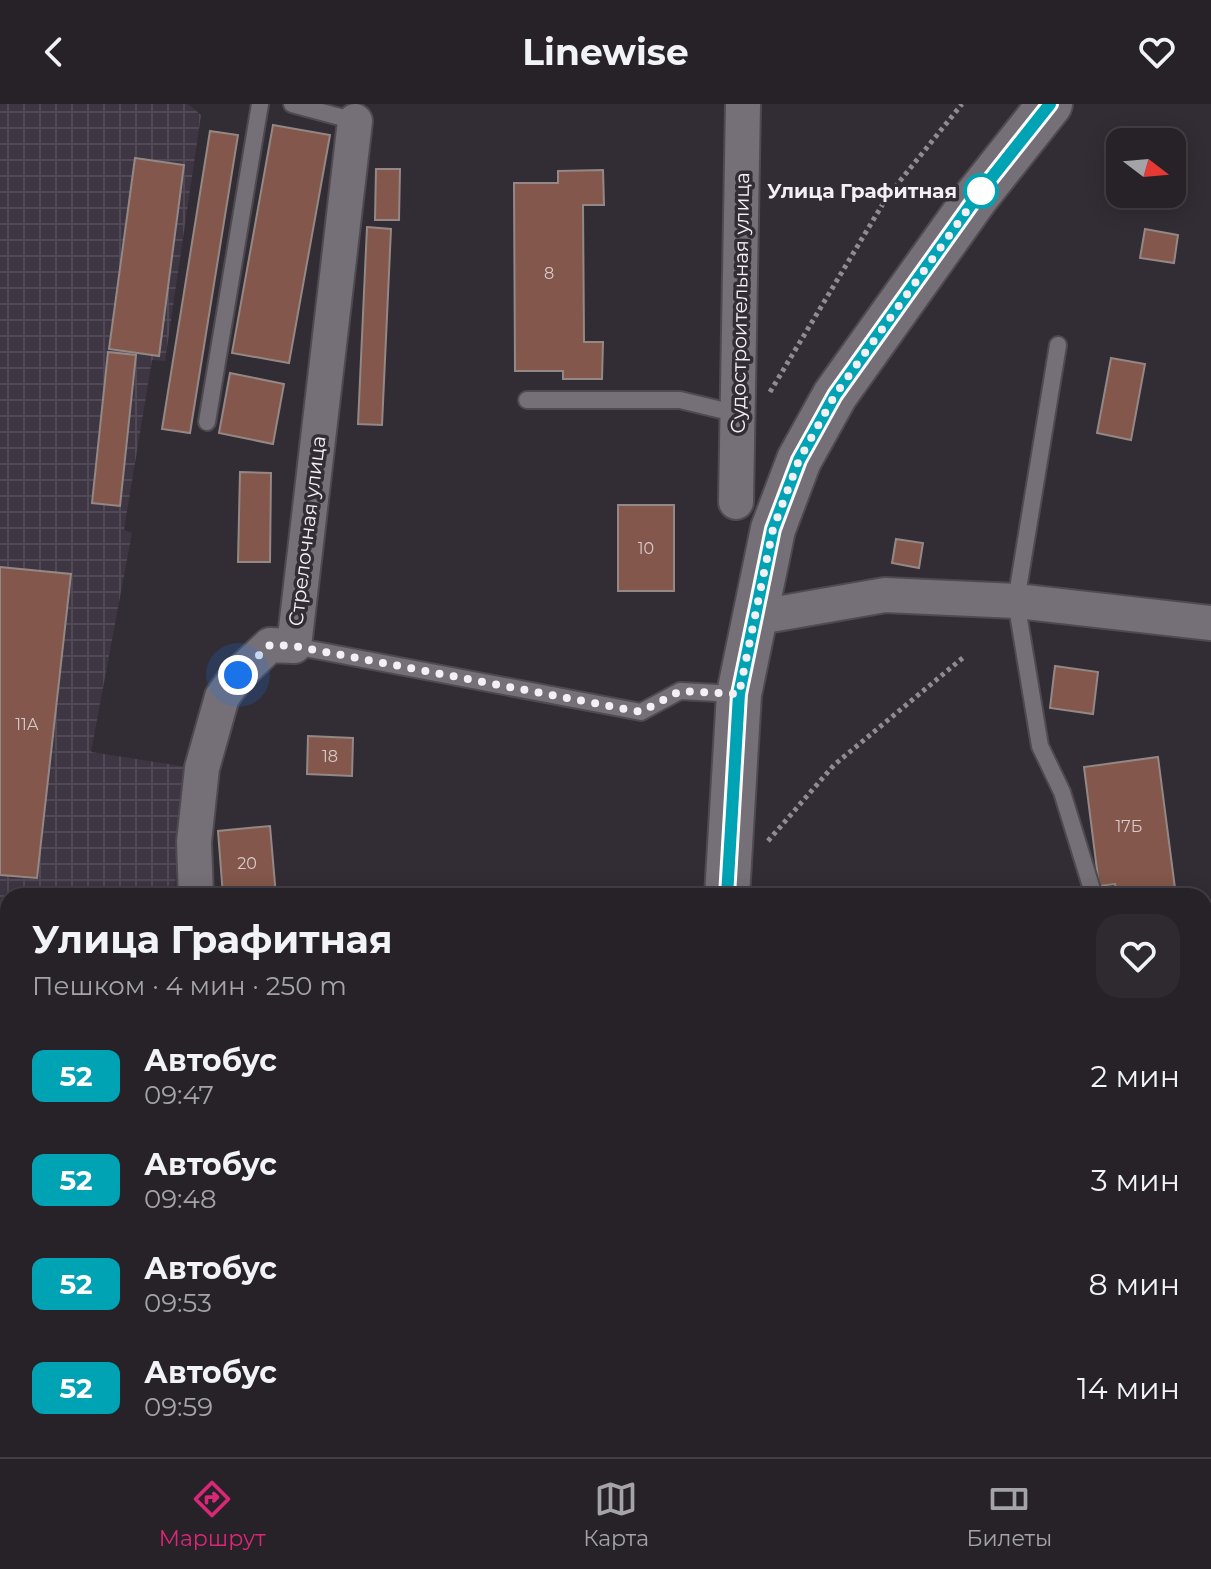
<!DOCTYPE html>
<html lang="ru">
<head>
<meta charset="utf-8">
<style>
  :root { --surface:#262228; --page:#2e2a30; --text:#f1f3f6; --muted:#a4a4a8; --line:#423f45; --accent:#db2777 }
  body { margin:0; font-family:Montserrat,sans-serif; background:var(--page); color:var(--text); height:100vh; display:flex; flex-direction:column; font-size:30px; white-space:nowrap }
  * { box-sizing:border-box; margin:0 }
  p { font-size:26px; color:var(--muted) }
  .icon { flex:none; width:44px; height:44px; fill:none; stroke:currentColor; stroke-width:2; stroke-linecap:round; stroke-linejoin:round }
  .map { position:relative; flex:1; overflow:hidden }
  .panel { position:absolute; left:0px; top:784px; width:1212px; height:570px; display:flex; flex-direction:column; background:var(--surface); border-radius:24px 24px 0 0; box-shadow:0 4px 20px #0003,0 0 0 2px var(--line) }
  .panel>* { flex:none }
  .badge { padding:0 16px; border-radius:12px; font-size:28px; line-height:52px }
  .needle { width:52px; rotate:106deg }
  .fabs { position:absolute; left:1106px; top:24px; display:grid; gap:16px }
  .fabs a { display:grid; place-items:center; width:80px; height:80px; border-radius:16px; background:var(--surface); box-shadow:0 4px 20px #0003,0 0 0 2px var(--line); font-size:40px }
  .you { position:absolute; width:40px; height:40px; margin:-20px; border:6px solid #fff; border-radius:50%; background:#1a73e8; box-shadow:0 0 0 12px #1a73e833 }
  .map>.badge { position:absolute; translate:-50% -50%; box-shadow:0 0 0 4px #fff }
  .round { display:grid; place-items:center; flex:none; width:84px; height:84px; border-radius:24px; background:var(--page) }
  .head { display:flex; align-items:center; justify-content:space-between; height:136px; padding:0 32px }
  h1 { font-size:38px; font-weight:700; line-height:60px }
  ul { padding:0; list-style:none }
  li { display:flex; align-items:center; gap:24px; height:104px; padding:0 32px }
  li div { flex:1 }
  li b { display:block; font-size:30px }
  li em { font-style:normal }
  li .badge { min-width:88px; font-weight:700; text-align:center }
  header { display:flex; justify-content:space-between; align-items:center; height:104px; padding:0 32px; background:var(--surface); font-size:36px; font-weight:700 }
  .tabs { display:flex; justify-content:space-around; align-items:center; height:112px; border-top:2px solid var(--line); background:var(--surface); font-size:22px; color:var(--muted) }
  .tabs a { display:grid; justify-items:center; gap:4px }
  .tabs .current { color:var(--accent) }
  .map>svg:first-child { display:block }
</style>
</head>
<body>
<header><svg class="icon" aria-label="back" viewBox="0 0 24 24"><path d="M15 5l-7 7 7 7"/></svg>Linewise<svg class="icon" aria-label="heart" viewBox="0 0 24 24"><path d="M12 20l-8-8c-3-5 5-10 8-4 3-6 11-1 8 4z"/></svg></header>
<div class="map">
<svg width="1211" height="1353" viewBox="0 0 1211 1353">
  <defs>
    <pattern id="industrial-grid" width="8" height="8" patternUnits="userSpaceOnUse" patternTransform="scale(2)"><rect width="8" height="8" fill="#3e3643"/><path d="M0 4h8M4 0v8" fill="none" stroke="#514a56"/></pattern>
  </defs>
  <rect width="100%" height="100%" fill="#322d35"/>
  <polygon fill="url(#industrial-grid)" points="0,0 188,0 201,11 165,257 152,256 124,426 132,429 91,648 187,663 174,792 8,792 8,1346 28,1346 29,1353 0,1353"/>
  <g fill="#83574b" stroke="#938885" stroke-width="2">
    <polygon points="273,21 330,31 289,259 232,249"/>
    <polygon points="210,27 238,31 190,329 162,325"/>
    <polygon points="135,54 184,61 159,252 109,245"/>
    <polygon points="376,65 400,65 399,116 375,116"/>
    <polygon points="603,66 604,101 583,101 584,238 603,238 602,275 563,275 563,267 515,267 514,79 558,79 558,67"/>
    <polygon points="367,123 391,125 382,321 358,320"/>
    <polygon points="1145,125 1178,131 1174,159 1140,154"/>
    <polygon points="108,248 136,251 120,402 92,399"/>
    <polygon points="1111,254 1145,260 1131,336 1097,329"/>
    <polygon points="230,269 284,280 273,340 219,329"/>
    <polygon points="240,368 271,369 270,458 238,458"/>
    <rect x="618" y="401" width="56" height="86"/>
    <polygon points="896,435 923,439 919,464 892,459"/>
    <polygon points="0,463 71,470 37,774 0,771"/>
    <polygon points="1055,562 1098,568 1093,610 1050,604"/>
    <polygon points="308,632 353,634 352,672 307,670"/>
    <polygon points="1158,653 1176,792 1117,792 1115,780 1099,782 1084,663"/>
    <polygon points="270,722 276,792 223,792 218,727"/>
    <polygon points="147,1346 194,1346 195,1353 147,1353"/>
    <polygon points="271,1346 341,1346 342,1353 271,1353"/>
    <polygon points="1036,1346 1128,1346 1128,1353 1036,1349"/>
  </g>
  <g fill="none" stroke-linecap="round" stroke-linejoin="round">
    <defs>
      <g id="lane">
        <polyline points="292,0 355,17"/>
        <polyline points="1058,241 1016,497 1040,642 1062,688 1094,792"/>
        <polyline points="527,296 680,296 738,310"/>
        <polyline points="207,318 260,0"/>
        <polyline points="294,542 641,608 680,587 736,590"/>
        <polyline points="1204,1167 1211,1159"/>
        <polyline points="989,1353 989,1346"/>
        <polyline points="1165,1353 1165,1346"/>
      </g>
      <g id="street">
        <polyline points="736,398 743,0"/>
        <polyline points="754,514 885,491 1016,497 1211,519"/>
        <polyline points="196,792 194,738 202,664 222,593 238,571 270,541 294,542 355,17"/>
        <polyline points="235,1346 235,1353"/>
      </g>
      <g id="secondary">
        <polyline points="727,792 739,590 773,425 799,356 835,291 977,92 1050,0"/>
        <polyline points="717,1353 718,1346"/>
      </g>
    </defs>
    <use href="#lane" stroke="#4e4a50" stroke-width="20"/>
    <use href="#street" stroke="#4e4a50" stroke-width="38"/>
    <use href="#secondary" stroke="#4e4a50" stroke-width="48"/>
    <g stroke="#8f8b92" stroke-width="5" stroke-dasharray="4 4" stroke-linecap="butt">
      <polyline points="770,288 887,93 962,0"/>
      <polyline points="768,737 834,661 965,552"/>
    </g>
    <use href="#lane" stroke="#757078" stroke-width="16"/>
    <use href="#street" stroke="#757078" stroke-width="34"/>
    <use href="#secondary" stroke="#757078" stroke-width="44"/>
    <polyline stroke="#d0cdd2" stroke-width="6" stroke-dasharray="16 8" stroke-linecap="butt" points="0,1015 8,944"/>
  </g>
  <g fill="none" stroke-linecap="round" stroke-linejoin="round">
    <defs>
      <polyline id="line" points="727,792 739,590 773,425 799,356 835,291 977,92 1050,0"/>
    </defs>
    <use href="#line" stroke="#fff" stroke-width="18"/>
    <use href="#line" stroke="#00a3b4" stroke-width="12"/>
    <polyline stroke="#f3f0f5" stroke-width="8" stroke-dasharray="0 14.4" points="238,571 270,541 294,542 641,608 680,587 739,590 773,425 799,356 835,291 981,87"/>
  </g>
  <circle fill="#fff" stroke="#00a3b4" stroke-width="4" cx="981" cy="87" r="16"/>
  <g text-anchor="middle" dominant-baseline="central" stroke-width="7" stroke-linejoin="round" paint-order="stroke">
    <g font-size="16" fill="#d7caca">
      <text x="549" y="169">8</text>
      <text x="646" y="444">10</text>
      <text x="27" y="620">11А</text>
      <text x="330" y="652">18</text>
      <text x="1129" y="722">17Б</text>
      <text x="247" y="759">20</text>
    </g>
    <g font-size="20" font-weight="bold" fill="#f3f0f5" stroke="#322d35" text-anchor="end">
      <text x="957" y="87">Улица Графитная</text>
    </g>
    <g font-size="20" fill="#f3f0f5" stroke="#322d35">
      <text transform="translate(740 199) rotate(-89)">Судостроительная улица</text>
      <text transform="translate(307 427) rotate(-83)">Стрелочная улица</text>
    </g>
  </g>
</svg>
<div class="fabs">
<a><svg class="needle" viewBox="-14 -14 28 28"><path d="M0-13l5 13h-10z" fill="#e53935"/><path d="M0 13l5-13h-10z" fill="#a4a4a8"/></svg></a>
</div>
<div class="you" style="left:238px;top:571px"></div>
<section class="panel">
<div class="head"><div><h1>Улица Графитная</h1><p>Пешком · 4 мин · 250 m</p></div><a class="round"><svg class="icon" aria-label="heart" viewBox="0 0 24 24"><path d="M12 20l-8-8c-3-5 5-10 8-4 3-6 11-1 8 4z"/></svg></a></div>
<ul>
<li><span class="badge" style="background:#00a3b4;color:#fff">52</span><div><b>Автобус</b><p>09:47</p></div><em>2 мин</em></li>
<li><span class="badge" style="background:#00a3b4;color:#fff">52</span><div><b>Автобус</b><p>09:48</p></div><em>3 мин</em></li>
<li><span class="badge" style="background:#00a3b4;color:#fff">52</span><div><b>Автобус</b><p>09:53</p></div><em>8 мин</em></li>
<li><span class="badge" style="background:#00a3b4;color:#fff">52</span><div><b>Автобус</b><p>09:59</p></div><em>14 мин</em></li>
</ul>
</section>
</div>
<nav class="tabs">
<a class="current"><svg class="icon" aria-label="directions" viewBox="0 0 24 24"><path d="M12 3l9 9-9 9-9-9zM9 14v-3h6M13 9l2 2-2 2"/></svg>Маршрут</a>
<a><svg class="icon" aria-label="map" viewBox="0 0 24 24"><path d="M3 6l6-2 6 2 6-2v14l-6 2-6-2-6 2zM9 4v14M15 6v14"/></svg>Карта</a>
<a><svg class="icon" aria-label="tickets" viewBox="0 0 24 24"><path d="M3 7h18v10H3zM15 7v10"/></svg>Билеты</a>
</nav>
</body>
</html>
